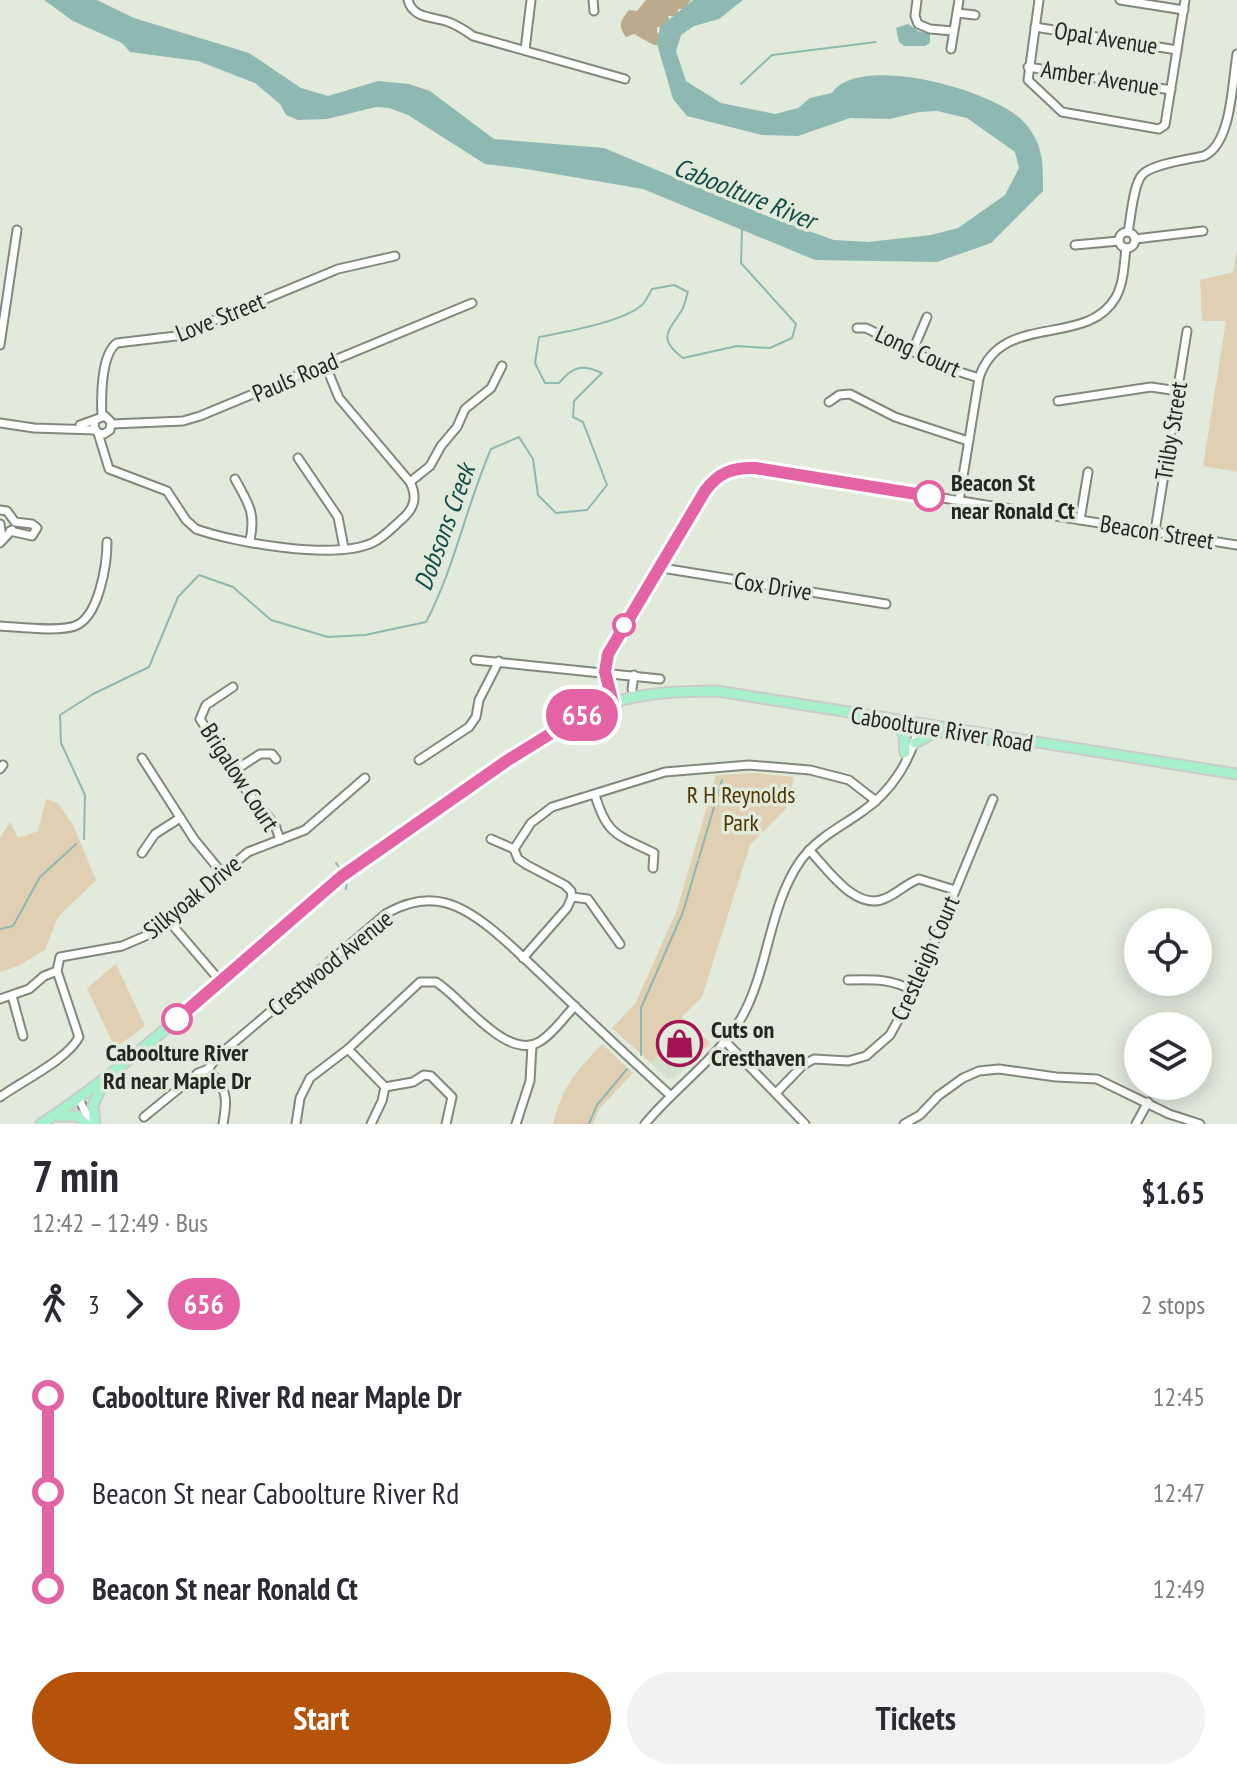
<!DOCTYPE html>
<html lang="en">
<head>
<meta charset="utf-8">
<style>
  :root { --surface:#fff; --page:#f2f2f3; --text:#2b2b33; --muted:#7c7c81; --accent:#b45309 }
  body { margin:0; font-family:"PT Sans Narrow",sans-serif; background:var(--page); color:var(--text); height:100vh; display:flex; flex-direction:column; font-size:30px; white-space:nowrap }
  * { box-sizing:border-box; margin:0 }
  p { font-size:26px; color:var(--muted) }
  .icon { flex:none; width:44px; height:44px; fill:none; stroke:currentColor; stroke-width:2; stroke-linecap:round; stroke-linejoin:round }
  .map { position:relative; height:1124px; overflow:hidden }
  .panel { display:flex; flex-direction:column; background:var(--surface); flex:1 }
  .panel>* { flex:none }
  .badge { padding:0 16px; border-radius:26px; font-size:28px; line-height:52px }
  .tools { position:absolute; left:1124px; top:908px; display:grid; gap:16px }
  .tools a { display:grid; place-items:center; width:88px; height:88px; border-radius:50%; background:var(--surface); box-shadow:0 4px 20px #0003; font-size:40px }
  .map>.badge { position:absolute; translate:-50% -50%; box-shadow:0 0 0 4px #fff }
  .legs { display:flex; align-items:center; gap:12px; height:88px; padding:0 32px; font-size:26px }
  .legs p { margin-inline-start:auto }
  .head { display:flex; align-items:center; justify-content:space-between; height:136px; padding:0 32px }
  h1 { font-size:44px; font-weight:700; line-height:60px }
  .primary-button { display:flex; gap:16px; margin-top:auto; padding:16px 32px }
  .primary-button a { flex:1; height:92px; border-radius:48px; background:var(--accent); color:#fff; font-size:32px; font-weight:700; line-height:92px; text-align:center }
  .primary-button a+a { background:var(--page); color:var(--text) }
  ul { padding:0 32px; list-style:none }
  li { display:flex; align-items:center; gap:28px; height:96px; font-size:30px }
  li i { display:grid; place-items:center; width:12px; height:100%; margin:0 10px; background:currentColor }
  li i::after { content:''; width:20px; height:20px; margin:-10px; border:6px solid; border-radius:50%; background:var(--surface) }
  li p { margin-inline-start:auto }
  li:first-child i { background:linear-gradient(#0000 50%,currentColor 0) }
  li:last-child i { background:linear-gradient(currentColor 50%,#0000 0) }
  .map>svg:first-child { display:block }
</style>
</head>
<body>
<div class="map">
<svg width="1237" height="1124" viewBox="0 0 1237 1124">
  <rect width="100%" height="100%" fill="#e2eadc"/>
  <polygon fill="#d4e1cd" points="683,1031 703,1050 675,1078 667,1079 651,1063"/>
  <g fill="#e0cfb2">
    <polygon points="1237,248 1237,472 1203,466 1226,321 1202,321 1200,280 1233,272"/>
    <polygon points="756,773 794,777 786,809 750,845 702,997 682,1017 710,1043 703,1050 683,1031 651,1063 612,1028 635,1004 677,910 716,775"/>
    <polygon points="46,799 58,803 73,825 96,880 58,917 45,950 18,966 0,972 0,838 10,822 18,838 38,831"/>
    <polygon points="116,964 145,1026 115,1048 87,988"/>
    <path d="M602,1044l31,29 -34,36 -6,15h-40c11,-41 21,-49 49,-80z"/>
  </g>
  <path fill="#bcaa8d" d="M646,0h45l-7,9h-6v4l-4,3h-6l2,5 -5,6h-8v5l7,7 -2,6h-8l-20,-11 -8,3c-9,-12 -5,-17 3,-27l8,1z"/>
  <g fill="#8eb8b2">
    <path d="M44,0h53l37,18 115,35 52,35 27,8 50,-15 31,3 21,7 64,48 110,9 163,68 67,24 34,2 63,-7 27,-7 47,-33 14,-27 -4,-16 -48,-34 -30,-7 -18,1 -29,7 -40,-1 -52,18 -36,-1 -75,-19 -14,-17 -16,-55 3,-17 33,-27h50l-24,19 -25,7 -13,9 -5,16 10,30 35,22 54,11 23,-6 12,-10 22,-5c28,-41 164,-2 192,29 20,23 19,41 19,69l-52,52 -54,19 -122,-2 -172,-71 -117,-20 -41,-5 -77,-49 -19,-7 -13,-1 -49,12 -29,1 -12,-5 -6,-11 -25,-21 -57,-22 -68,-9 -8,-9 -49,-22z"/>
    <polygon points="908,24 918,31 930,34 930,43 925,46 904,46 899,42 896,28"/>
  </g>
  <g fill="none" stroke-linecap="round" stroke-linejoin="round">
    <g stroke="#8eb8b2" stroke-width="2">
      <polyline points="741,84 772,55 876,42"/>
      <path d="M84,839l1,-44 -24,-52 -1,-28 33,-21 56,-27 29,-70 21,-22 34,12 38,33 57,17 37,-2 61,-13c29,-55 40,-116 65,-173l28,-12 14,22 5,36 18,18 31,-3 20,-25 -24,-63 -10,-5 1,-16 28,-28c-20,-9 -29,-7 -43,10h-14l-10,-20 4,-26c26,-5 84,-15 103,-32 4,-4 7,-11 10,-16l22,-4 14,7c-2,5 -3,13 -6,18 -14,22 -25,28 1,48l54,-12 33,2 22,-10 4,-14 -55,-61 1,-34"/>
      <polyline points="699,858 722,780"/>
      <polyline points="336,863 341,870"/>
      <polyline points="346,889 347,879"/>
      <polyline points="0,929 13,926 40,877 76,844"/>
      <polyline points="641,1055 641,1008 683,912 698,861"/>
      <polyline points="589,1124 597,1105 627,1069"/>
    </g>
    <defs>
      <g id="minor">
        <path d="M408,0c5,20 27,16 43,23 7,3 15,8 22,13l152,43"/>
        <polyline points="593,0 594,11"/>
        <polyline points="917,0 915,16 918,24 930,29 953,31"/>
        <polyline points="1039,0 1028,80 1062,112 1159,129 1165,125 1185,0"/>
        <polyline points="1120,0 1184,10"/>
        <polyline points="957,13 975,15"/>
        <polyline points="1035,27 1177,50"/>
        <polyline points="951,49 959,0"/>
        <polyline points="525,50 531,0"/>
        <polyline points="1028,67 1171,90"/>
        <path d="M1128,232c3,-14 5,-47 14,-57 9,-11 48,-16 62,-19 28,-13 28,-73 33,-102"/>
        <circle cx="1127" cy="240" r="8"/>
        <polyline points="1135,239 1203,231"/>
        <polyline points="1075,245 1119,241"/>
        <polyline points="857,328 866,328 944,367 979,378"/>
        <polyline points="0,345 17,230"/>
        <polyline points="913,350 927,317"/>
        <polyline points="1058,401 1151,387 1178,391"/>
        <polyline points="829,402 839,395 850,394 895,417 968,441"/>
        <path d="M102,416c-1,-19 -1,-62 15,-73l59,-7 162,-67 57,-13"/>
        <polyline points="0,423 34,428 95,430"/>
        <polyline points="112,424 183,421 200,416 472,303"/>
        <polyline points="80,425 105,416 111,422 110,430 104,434 98,433 94,427 95,420"/>
        <path d="M98,433l11,36 58,22 19,29 10,9c39,14 138,31 176,14 11,-5 20,-15 29,-23 13,-11 17,-22 9,-38l-71,-84 -14,-34"/>
        <polyline points="298,458 338,517 344,548"/>
        <path d="M235,479c13,24 21,33 15,61"/>
        <polyline points="410,482 430,466 441,446 457,427 465,409 491,388 502,366"/>
        <path d="M959,501l20,-123c22,-68 108,-29 137,-81 8,-15 8,-33 10,-49"/>
        <polyline points="0,510 7,511 15,522 32,524 37,528 32,536 10,531"/>
        <polyline points="1080,520 1088,472"/>
        <polyline points="0,524 2,538"/>
        <polyline points="1155,531 1187,331"/>
        <polyline points="0,543 12,530"/>
        <polyline points="660,565 668,569 886,604"/>
        <path d="M0,626c19,1 58,6 75,0 24,-9 32,-62 32,-84"/>
        <polyline points="475,660 660,679"/>
        <polyline points="233,687 206,705 200,719 246,790 275,825 280,840"/>
        <polyline points="632,689 634,675"/>
        <path d="M613,703l-8,-31 3,-18 97,-163c13,-18 28,-24 50,-23l482,77"/>
        <polyline points="142,758 194,839 222,873"/>
        <polyline points="419,760 469,727 476,717 479,700 499,661"/>
        <polyline points="0,769 3,765"/>
        <polyline points="234,771 260,754 272,754 276,759"/>
        <path d="M595,795c12,41 23,40 59,58l-1,15"/>
        <polyline points="491,839 514,849 518,859 527,865 565,885 571,891 572,897 588,899 620,944"/>
        <polyline points="514,849 531,823 552,807 665,772 749,765 810,770 849,780 876,801"/>
        <path d="M809,850c18,18 47,63 77,48 12,-5 21,-15 33,-19l36,11"/>
        <polyline points="142,853 155,834 180,818"/>
        <polyline points="168,920 221,982"/>
        <polyline points="523,958 567,908 572,897"/>
        <polyline points="57,971 60,957 122,946 150,934 248,852 305,830 365,778"/>
        <path d="M848,980c26,-1 44,-1 66,11"/>
        <polyline points="12,996 23,1036"/>
        <path d="M0,999l29,-10 15,-13 13,-5 22,66c-12,23 -57,44 -79,60"/>
        <polyline points="725,1041 805,1124"/>
        <polyline points="348,1049 385,1087 382,1101 371,1124"/>
        <path d="M208,1069c19,22 20,26 15,55"/>
        <polyline points="385,1087 413,1082 424,1075 431,1076 452,1097 446,1124"/>
        <polyline points="776,1093 803,1065 814,1059 848,1061 866,1056 890,1035 914,991 993,799"/>
        <polyline points="79,1099 91,1124"/>
        <path d="M144,1117l54,-44 10,-4 10,-13 169,-143c18,-10 38,-16 59,-10 34,9 72,50 98,74 42,40 84,80 127,119"/>
        <path d="M296,1124l4,-26 10,-20 38,-29 72,-67h16c25,15 70,79 103,60 14,-8 25,-25 36,-36"/>
        <polyline points="516,1124 530,1081 532,1045"/>
        <path d="M645,1124c29,-36 76,-68 98,-109 26,-48 26,-110 58,-155 17,-23 40,-33 62,-49 29,-20 48,-51 56,-85"/>
        <polyline points="904,1124 920,1115 938,1096 963,1078 979,1071 999,1069 1056,1077 1097,1079 1169,1114 1200,1124"/>
        <polyline points="1136,1124 1148,1102"/>
      </g>
      <g id="major">
        <polyline points="858,717 886,724 1028,745"/>
        <polyline points="898,726 904,735 905,753"/>
        <polyline points="915,743 935,732"/>
        <polyline points="57,1116 77,1116 86,1124"/>
        <path d="M41,1124c108,-71 199,-164 299,-246 36,-29 77,-53 115,-79 49,-36 101,-79 160,-97 34,-10 67,-11 102,-11l520,83"/>
        <polyline points="95,1124 93,1106 103,1082"/>
      </g>
    </defs>
    <use href="#minor" stroke="#81897c" stroke-width="11"/>
    <use href="#major" stroke="#cacbca" stroke-width="13"/>
    <use href="#minor" stroke="#fff" stroke-width="7"/>
    <use href="#major" stroke="#a6f0cb" stroke-width="9"/>
  </g>
  <g fill="none" stroke-linecap="round" stroke-linejoin="round">
    <defs>
      <path id="line-1" d="M177,1019l165,-143 166,-116 68,-42 37,-15 -8,-31 3,-18 97,-163c13,-18 28,-24 50,-23l174,28"/>
    </defs>
    <use href="#line-1" stroke="#fff" stroke-width="18"/>
    <use href="#line-1" stroke="#e463a4" stroke-width="12"/>
  </g>
  <defs>
    <symbol id="shop-ring" viewBox="-11 -11 22 22"><circle r="9.5" fill="#e2eadc" stroke="#a41355" stroke-width="1.5"/><path d="M-5-2.5h2.3a2.7 3.5 0 0 1 5.4 0H5L5.5 6h-11ZM-1.5-2.5h3a1.5 2.3 0 0 0-3 0Z" fill="#a41355"/></symbol>
  </defs>
  <g fill-rule="evenodd">
    <use href="#shop-ring" x="654" y="1018" width="51" height="51"/>
  </g>
  <g fill="#fff" stroke="#e463a4" stroke-width="4">
    <circle cx="929" cy="496" r="14"/>
    <circle cx="624" cy="625" r="10"/>
    <circle cx="177" cy="1019" r="14"/>
  </g>
  <g text-anchor="middle" dominant-baseline="central" stroke-width="7" stroke-linejoin="round" paint-order="stroke">
    <g font-size="24" fill="#242722" stroke="#e2eadc">
      <text transform="translate(1106 38) rotate(9)">Opal Avenue</text>
      <text transform="translate(1100 78) rotate(9)">Amber Avenue</text>
      <text transform="translate(220 317) rotate(-22)">Love Street</text>
      <text transform="translate(918 351) rotate(25)">Long Court</text>
      <text transform="translate(295 377) rotate(-23)">Pauls Road</text>
      <text transform="translate(1171 431) rotate(-81)">Trilby Street</text>
      <text transform="translate(1157 532) rotate(9)">Beacon Street</text>
      <text transform="translate(773 586) rotate(9)">Cox Drive</text>
      <text transform="translate(942 729) rotate(9)">Caboolture River Road</text>
      <text transform="translate(240 777) rotate(57)">Brigalow Court</text>
      <text transform="translate(192 897) rotate(-39)">Silkyoak Drive</text>
      <text transform="translate(925 958) rotate(-66)">Crestleigh Court</text>
      <text transform="translate(330 963) rotate(-39)">Crestwood Avenue</text>
    </g>
    <g font-size="24" font-weight="bold" fill="#242722" stroke="#e2eadc" text-anchor="start">
      <text x="951" y="482">Beacon St<tspan x="951" dy="28">near Ronald Ct</tspan></text>
      <text x="177" y="1052" text-anchor="middle">Caboolture River<tspan x="177" dy="28">Rd near Maple Dr</tspan></text>
    </g>
    <g font-size="24" fill="#4f3600" stroke="#e2eadc">
      <text x="741" y="794">R H Reynolds<tspan x="741" dy="28">Park</tspan></text>
    </g>
    <g font-size="24" font-weight="bold" fill="#242722" stroke="#e2eadc" text-anchor="start">
      <text x="711" y="1029">Cuts on<tspan x="711" dy="28">Cresthaven</tspan></text>
    </g>
    <g font-size="26" font-style="italic" fill="#104c47" stroke="#e2eadc">
      <text transform="translate(745 193) rotate(22)">Caboolture River</text>
      <text transform="translate(444 527) rotate(-70)">Dobsons Creek</text>
    </g>
  </g>
</svg>
<div class="tools">
<a><svg class="icon" aria-label="locate" viewBox="0 0 24 24"><circle cx="12" cy="12" r="6"/><path d="M12 2v4M12 18v4M2 12h4M18 12h4"/></svg></a>
<a><svg class="icon" aria-label="layers" viewBox="0 0 24 24"><path d="M12 4l9 5-9 5-9-5zM3 14l9 5 9-5"/></svg></a>
</div>
<b class="badge" style="left:582px;top:715px;background:#e463a4;color:#fff">656</b>
</div>
<section class="panel">
<div class="head"><div><h1>7 min</h1><p>12:42 – 12:49 · Bus</p></div><b>$1.65</b></div>
<div class="legs"><svg class="icon" aria-label="walk" viewBox="0 0 24 24"><circle cx="13" cy="4" r="2"/><path d="M13 8l-2 6 4 7M11 14l-3 7M7 12l3-4h3l4 4"/></svg>3<svg class="icon" aria-label="forward" viewBox="0 0 24 24"><path d="M9 5l7 7-7 7"/></svg><b class="badge" style="background:#e463a4;color:#fff">656</b><p>2 stops</p></div>
<ul>
<li><i style="color:#e463a4"></i><b>Caboolture River Rd near Maple Dr</b><p>12:45</p></li>
<li><i style="color:#e463a4"></i><span>Beacon St near Caboolture River Rd</span><p>12:47</p></li>
<li><i style="color:#e463a4"></i><b>Beacon St near Ronald Ct</b><p>12:49</p></li>
</ul>
<div class="primary-button"><a>Start</a><a>Tickets</a></div>
</section>
</body>
</html>
